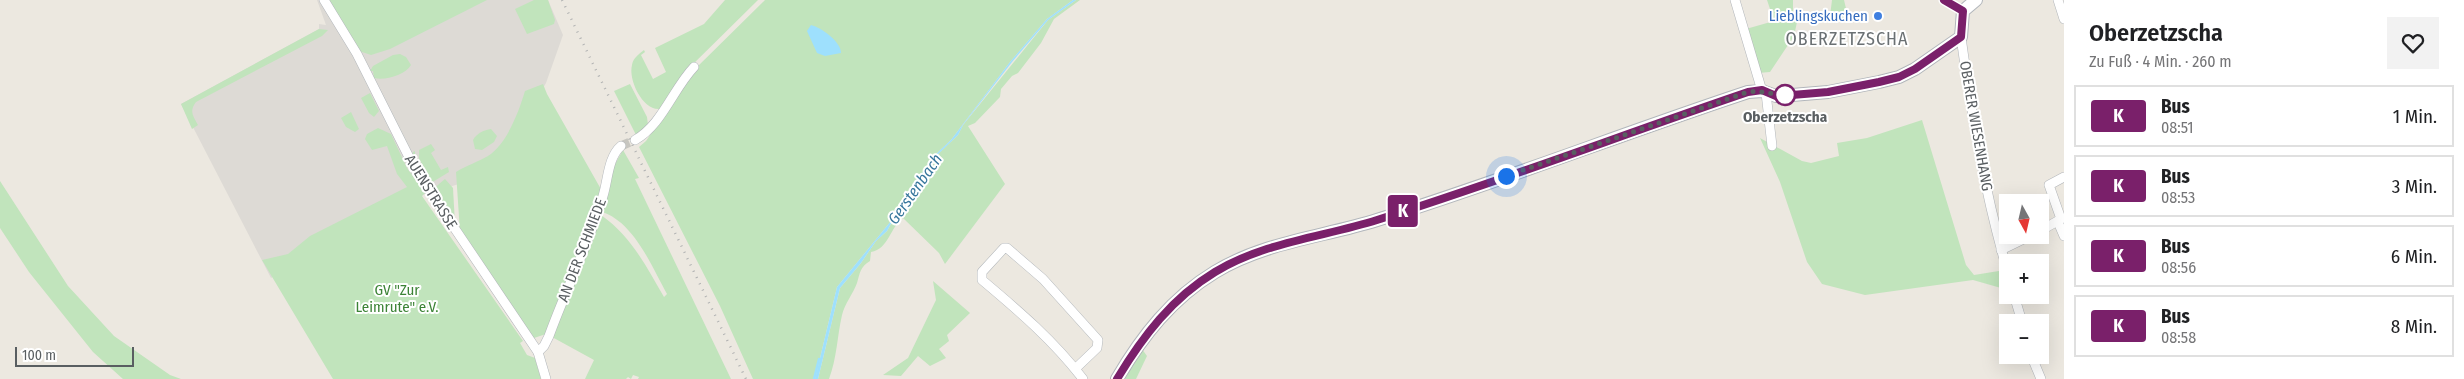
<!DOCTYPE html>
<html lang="de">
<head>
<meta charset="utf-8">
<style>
  :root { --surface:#fff; --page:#f2f2f2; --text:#202124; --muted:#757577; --line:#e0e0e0 }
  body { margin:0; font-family:"Fira Sans Condensed",sans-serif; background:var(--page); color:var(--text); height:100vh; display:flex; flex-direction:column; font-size:19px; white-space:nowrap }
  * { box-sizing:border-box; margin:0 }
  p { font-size:16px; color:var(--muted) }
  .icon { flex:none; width:28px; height:28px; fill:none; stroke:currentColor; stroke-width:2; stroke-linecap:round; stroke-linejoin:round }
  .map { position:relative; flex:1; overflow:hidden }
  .sheet { display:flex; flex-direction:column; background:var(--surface); width:400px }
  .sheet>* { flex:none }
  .badge { padding:0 10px; border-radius:4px; font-size:18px; line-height:32px }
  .needle { width:32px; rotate:172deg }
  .controls { position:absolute; left:1999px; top:194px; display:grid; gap:10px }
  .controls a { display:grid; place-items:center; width:50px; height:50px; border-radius:0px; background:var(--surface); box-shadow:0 5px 20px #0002; font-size:25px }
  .scale { position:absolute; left:15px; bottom:12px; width:119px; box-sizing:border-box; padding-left:5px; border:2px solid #595e61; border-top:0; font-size:14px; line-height:18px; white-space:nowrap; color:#595e61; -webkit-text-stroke:4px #fff; paint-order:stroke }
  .you { position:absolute; width:25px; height:25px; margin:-12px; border:4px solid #fff; border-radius:50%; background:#1a73e8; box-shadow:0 0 0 8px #1a73e833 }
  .map>.badge { position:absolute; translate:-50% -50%; box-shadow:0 0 0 2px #fff }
  .round { display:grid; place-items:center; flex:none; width:52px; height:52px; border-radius:0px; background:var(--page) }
  .headline { display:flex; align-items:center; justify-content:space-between; height:85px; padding:0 25px }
  h1 { font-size:24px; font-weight:600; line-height:38px }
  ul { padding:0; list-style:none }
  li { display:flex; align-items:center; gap:15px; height:62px; margin:0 10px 8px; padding:0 15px; border:2px solid var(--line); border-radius:0px }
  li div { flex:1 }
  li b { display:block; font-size:19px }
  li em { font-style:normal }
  li .badge { min-width:55px; font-weight:700; text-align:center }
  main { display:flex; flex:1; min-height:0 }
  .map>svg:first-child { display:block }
</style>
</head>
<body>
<main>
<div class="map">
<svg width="2064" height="379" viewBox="0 0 2064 379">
  <rect width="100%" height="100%" fill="#ece8e0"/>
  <polygon fill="#dddad5" points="317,0 548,0 563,35 546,83 497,167 469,181 422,195 271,278 181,104 319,29 319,24 326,25"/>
  <g fill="#c1e4bc">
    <polygon points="329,0 487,0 390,49 371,55 359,51"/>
    <polygon points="534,0 548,0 555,20 554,24 527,34 515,9"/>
    <path d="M725,0h33l-74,73 -24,36c-17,2 -32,-29 -28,-44 1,-7 7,-11 12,-15l1,2 -4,3 12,24 13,-7 -11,-24 49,-24z"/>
    <polygon points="765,0 1073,0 1047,19 1010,62 951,140 934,156 914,193 837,287 815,379 753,379 720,306 639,147 646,141 696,68"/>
    <path d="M1076,0h4l-26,19 -13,24 -23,30 -6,3 -11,13 -1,8 -25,26 -7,3 37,58 -60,80 -6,-11 -36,-35c-13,9 -14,31 -32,34l-1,9c-10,6 -10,12 -13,22 -4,11 -12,20 -15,32 -5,22 -5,43 -13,64h-11l22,-91 21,-25 15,-22 11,-10 6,-11 8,-6 14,-20 9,-22 8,-6 3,-9 23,-22 5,-10 85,-105z"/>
    <polygon points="1767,0 1793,0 1793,14 1830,16 1832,0 1844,0 1849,21 1797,22 1794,36 1770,72 1758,73 1746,29 1774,21"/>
    <path d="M319,29l9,1 -6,6 -126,66c-7,9 -3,14 2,23l-6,4 -11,-25z"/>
    <path d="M400,54l6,3 5,8c-6,10 -26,16 -37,13l-1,-7h-3l3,-5 20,-11z"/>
    <path d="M543,84l4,10 55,97 -12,36 -44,107 -12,4 -74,-106 -4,-60c11,-7 22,-10 32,-16 19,-12 31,-45 37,-65z"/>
    <polygon points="630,84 647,117 648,125 642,132 636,135 614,91"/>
    <polygon points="370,93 379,111 374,117 369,113 361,98"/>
    <polygon points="351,112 359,129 355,132 346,127 341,118"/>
    <polygon points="1922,120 1966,265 1974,275 2005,270 2007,285 2004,289 2001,288 1973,280 1865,295 1822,284 1807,262 1780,182 1760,138 1802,161 1811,163 1839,156 1837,143 1867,138"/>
    <polygon points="378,128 391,134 407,168 425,193 422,196 523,341 520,343 527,355 535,358 541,379 333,379 262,260 288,254 310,236 407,187 397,174 387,146 372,150 365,139 367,134"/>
    <path d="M491,129l6,7 -3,6 -12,8 -7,-1 -2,-9c4,-7 11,-10 18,-11z"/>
    <polygon points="431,144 435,150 431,153 441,170 448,167 449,172 431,183 427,182 413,159 413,152 415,151 415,159 429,181 431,180 419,159 419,150"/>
    <path d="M623,150l16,28 -4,1 96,200h-93l1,-2 -6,-2 -2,4 -3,-2 -2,2h-41l9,-19 -42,-23 49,-122c30,21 45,51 63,82l3,-3c-15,-27 -33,-72 -65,-82l12,-46z"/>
    <polygon points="445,179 453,188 455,224 432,190"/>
    <polygon points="0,181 68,286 114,336 170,375 181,379 123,379 93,352 29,272 0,228"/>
    <polygon points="933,281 970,313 947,335 949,341 939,349 946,358 930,366 918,356 901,376 883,375 908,358 936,300"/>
    <polygon points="1142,349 1147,356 1136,379 1125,379"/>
  </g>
  <g fill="#9ee0fd">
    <polygon points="1073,0 1076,0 1048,20 1012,62 963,125 958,135 935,157 932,166 924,172 912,199 901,214 893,220 887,231 876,241 861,263 840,288 818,379 815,379 837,287 914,193 922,173 930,165 934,156 951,140 1010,62 1047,19"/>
    <path d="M811,25c11,3 30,17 30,28l-16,3 -8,-3 -10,-22z"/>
  </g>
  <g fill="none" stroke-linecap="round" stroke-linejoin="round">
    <polyline stroke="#9ee0fd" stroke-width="2.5" points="814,379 819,359"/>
    <polyline stroke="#c7c6c0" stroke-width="9" stroke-dasharray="9 4.5" stroke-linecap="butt" points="621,146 635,140"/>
    <defs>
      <g id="street">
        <polyline points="324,0 357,54 416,171 538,352 546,379"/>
        <polyline points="1735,0 1762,91"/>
        <polyline points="1944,0 1963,11"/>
        <polyline points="2058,0 2064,19"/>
        <path d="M1961,37c11,80 24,158 47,236"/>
        <polyline points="1766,93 1772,146"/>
        <path d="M635,140c27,-15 38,-51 59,-73"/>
        <polyline points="2058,222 2064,236"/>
        <polyline points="2040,231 2061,219 2049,185 2064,177"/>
        <polyline points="2001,250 2032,235"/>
        <polyline points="2014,295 2022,322"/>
        <path d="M538,352l6,-6 5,-10c17,-47 40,-92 54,-140 5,-16 5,-39 18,-50"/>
        <polyline points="2031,355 2041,379"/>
        <path d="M1075,369l22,-21 1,-8 -55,-61 -36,-31h-3l-22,24v8c37,31 72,61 101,99"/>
      </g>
      <path id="secondary" d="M1117,379c25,-43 55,-81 98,-107 49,-30 108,-35 162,-52 125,-39 247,-87 371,-128l14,-1 14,5 16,-1 36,-3 51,-10 20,-5 16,-8 46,-32 2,-26 13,-11"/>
    </defs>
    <use href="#street" stroke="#b3b7bb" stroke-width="10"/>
    <use href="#secondary" stroke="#b2b6bb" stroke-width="14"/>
    <use href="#street" stroke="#fff" stroke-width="9"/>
    <use href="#secondary" stroke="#fff" stroke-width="12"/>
    <polyline stroke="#b1b2b2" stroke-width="2.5" stroke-dasharray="1 6" stroke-linecap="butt" points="562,0 746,379"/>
  </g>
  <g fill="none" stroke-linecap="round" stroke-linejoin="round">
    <defs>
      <path id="line" d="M1117,379c26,-43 55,-81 98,-107 49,-30 108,-35 162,-52 125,-39 247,-86 371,-128l14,-2 14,6 16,-1 36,-3 51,-10 20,-5 16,-8 46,-32 2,-26 -19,-11"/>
    </defs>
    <use href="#line" stroke="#fff" stroke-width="11"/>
    <use href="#line" stroke="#7a206a" stroke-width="8"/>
    <path stroke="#595e61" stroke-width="5" stroke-dasharray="0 9" d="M1506,176l242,-84c16,-2 27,4 44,3h-7"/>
  </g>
  <circle fill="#3f7fe0" stroke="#fff" stroke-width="2" cx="1878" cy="16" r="5"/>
  <circle fill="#fff" stroke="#7a206a" stroke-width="2.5" cx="1785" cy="95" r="10"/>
  <g text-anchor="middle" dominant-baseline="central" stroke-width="4" stroke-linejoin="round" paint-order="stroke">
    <g font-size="15" fill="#366cbe" stroke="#fff" text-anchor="end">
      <text x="1868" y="16">Lieblingskuchen</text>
    </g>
    <g font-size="15" font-weight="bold" fill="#595e61" stroke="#fff">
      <text x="1785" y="117">Oberzetzscha</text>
    </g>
    <g font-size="15" fill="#595e61" stroke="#fff">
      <text transform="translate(1976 126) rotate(80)">OBERER WIESENHANG</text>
      <text transform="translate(431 192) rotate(58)">AUENSTRASSE</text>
      <text transform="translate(582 250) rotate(-69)">AN DER SCHMIEDE</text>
    </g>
    <g font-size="15" fill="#3c8336" stroke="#fff">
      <text x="397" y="290">GV "Zur<tspan x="397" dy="17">Leimrute" e.V.</tspan></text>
    </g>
    <g font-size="16" font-style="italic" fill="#38779d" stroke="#fff">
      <text transform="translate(915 189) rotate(-55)">Gerstenbach</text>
    </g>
    <g font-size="18" letter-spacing="1" fill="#6a7073" stroke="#fff">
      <text x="1847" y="39">OBERZETZSCHA</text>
    </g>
  </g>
</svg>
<div class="controls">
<a><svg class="needle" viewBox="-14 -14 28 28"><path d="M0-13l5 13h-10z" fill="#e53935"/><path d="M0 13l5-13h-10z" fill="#757577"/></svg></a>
<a>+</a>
<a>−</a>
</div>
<div class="scale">100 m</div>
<div class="you" style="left:1506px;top:176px"></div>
<b class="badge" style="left:1403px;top:211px;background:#7a206a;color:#fff">K</b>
</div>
<section class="sheet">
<div class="headline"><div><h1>Oberzetzscha</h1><p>Zu Fuß · 4 Min. · 260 m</p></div><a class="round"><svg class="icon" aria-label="heart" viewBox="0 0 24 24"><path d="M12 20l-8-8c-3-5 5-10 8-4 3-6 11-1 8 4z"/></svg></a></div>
<ul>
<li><span class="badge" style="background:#7a206a;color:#fff">K</span><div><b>Bus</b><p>08:51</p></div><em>1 Min.</em></li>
<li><span class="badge" style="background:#7a206a;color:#fff">K</span><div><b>Bus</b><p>08:53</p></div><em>3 Min.</em></li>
<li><span class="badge" style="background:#7a206a;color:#fff">K</span><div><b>Bus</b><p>08:56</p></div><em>6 Min.</em></li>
<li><span class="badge" style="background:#7a206a;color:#fff">K</span><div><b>Bus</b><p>08:58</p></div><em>8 Min.</em></li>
</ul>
</section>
</main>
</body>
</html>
